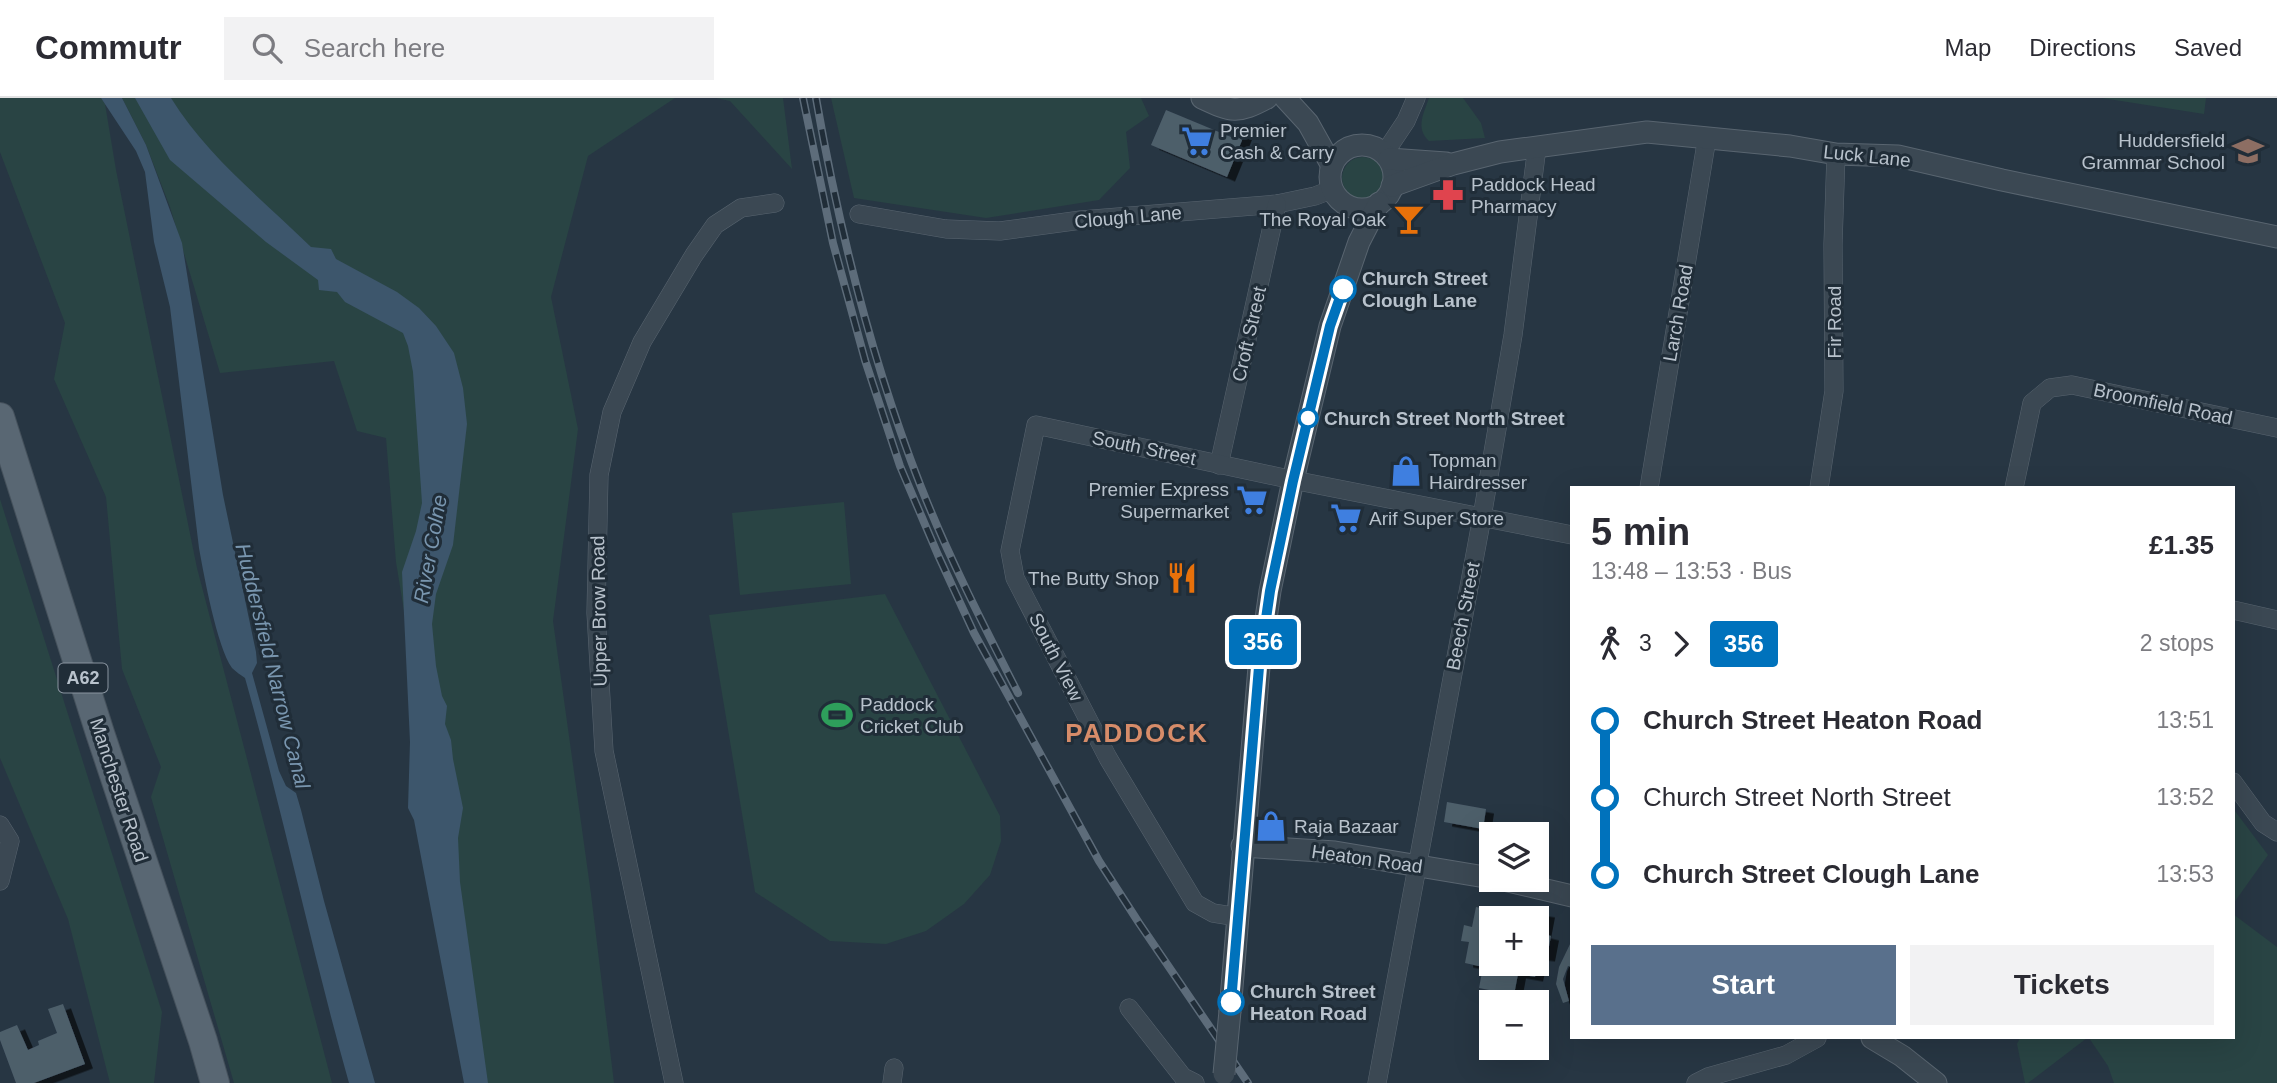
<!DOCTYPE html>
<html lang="en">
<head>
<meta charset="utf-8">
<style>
  :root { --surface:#fff; --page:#f2f2f3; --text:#2b2b33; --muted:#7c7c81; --line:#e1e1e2; --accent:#59708c }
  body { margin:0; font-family:Helvetica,sans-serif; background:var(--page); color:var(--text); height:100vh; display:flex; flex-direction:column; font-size:26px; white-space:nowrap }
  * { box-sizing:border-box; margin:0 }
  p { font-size:23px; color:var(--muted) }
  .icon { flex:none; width:38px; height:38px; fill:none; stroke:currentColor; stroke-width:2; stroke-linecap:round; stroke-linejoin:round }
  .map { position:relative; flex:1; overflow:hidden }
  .side { position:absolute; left:1570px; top:388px; width:665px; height:553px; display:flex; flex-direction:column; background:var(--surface); border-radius:0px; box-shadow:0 7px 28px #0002 }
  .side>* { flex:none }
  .badge { padding:0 14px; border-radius:5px; font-size:24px; line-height:46px }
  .buttons { position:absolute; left:1479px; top:724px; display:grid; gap:14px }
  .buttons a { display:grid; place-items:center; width:70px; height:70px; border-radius:0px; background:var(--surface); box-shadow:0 7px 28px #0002; font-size:35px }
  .map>.badge { position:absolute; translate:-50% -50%; box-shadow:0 0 0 4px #fff }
  .legs { display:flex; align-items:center; gap:10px; height:77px; padding:0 21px; font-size:23px }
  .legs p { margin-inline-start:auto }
  .summary { display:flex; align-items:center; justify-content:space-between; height:119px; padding:0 21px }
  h1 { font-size:38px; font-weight:700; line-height:52px }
  .primary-button { display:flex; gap:14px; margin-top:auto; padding:14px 21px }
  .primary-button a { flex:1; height:80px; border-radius:0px; background:var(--accent); color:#fff; font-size:28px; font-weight:700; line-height:80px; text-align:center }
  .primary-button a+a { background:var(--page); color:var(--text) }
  ul { padding:0 21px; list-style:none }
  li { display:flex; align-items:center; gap:24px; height:77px; font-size:26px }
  li i { display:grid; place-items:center; width:10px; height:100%; margin:0 9px; background:currentColor }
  li i::after { content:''; width:18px; height:18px; margin:-9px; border:5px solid; border-radius:50%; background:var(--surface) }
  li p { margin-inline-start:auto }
  li:first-child i { background:linear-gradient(#0000 50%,currentColor 0) }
  li:last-child i { background:linear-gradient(currentColor 50%,#0000 0) }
  header { display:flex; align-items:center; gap:42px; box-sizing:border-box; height:98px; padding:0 35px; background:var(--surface); border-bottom:2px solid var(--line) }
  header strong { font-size:33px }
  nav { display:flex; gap:38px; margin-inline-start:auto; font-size:24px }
  .search { width:490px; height:63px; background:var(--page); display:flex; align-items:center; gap:18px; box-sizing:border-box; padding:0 24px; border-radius:0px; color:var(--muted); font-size:26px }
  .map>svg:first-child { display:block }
</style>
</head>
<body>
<header>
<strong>Commutr</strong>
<div class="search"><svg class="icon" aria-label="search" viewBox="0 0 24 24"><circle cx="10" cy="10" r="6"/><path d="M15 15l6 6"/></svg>Search here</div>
<nav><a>Map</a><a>Directions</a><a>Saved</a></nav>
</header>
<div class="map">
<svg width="2277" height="985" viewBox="0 0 2277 985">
  <defs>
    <filter id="shadow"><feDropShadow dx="8" dy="4.5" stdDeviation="0" flood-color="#0009"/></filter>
  </defs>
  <rect width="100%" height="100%" fill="#273643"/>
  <g fill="#294444">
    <polygon points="0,0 101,0 105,6 116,72 197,470 332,985 234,985 151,699 161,669 122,571 106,399 54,281 65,225 0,54"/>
    <polygon points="122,0 675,0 588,58 551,199 578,331 553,523 591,796 614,985 481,985 396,464 386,340 357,333 334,263 220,275 170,109 146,47"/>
    <polygon points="716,0 783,0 792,71 730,3"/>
    <polygon points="831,0 1141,0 1149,18 1126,34 1130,70 1099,102 986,120 854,100"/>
    <path d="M1429,0h34l18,25 4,15 -56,3c-14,-13 -5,-28 0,-43z"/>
    <polygon points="2102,0 2206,0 2204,16"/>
    <circle cx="1363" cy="80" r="21"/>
    <polygon points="0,401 162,914 154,985 110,985 68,821 0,660"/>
    <polygon points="844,404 851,486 740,497 732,415"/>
    <polygon points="885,496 1000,718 1001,743 990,777 964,806 926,833 886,846 830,843 755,794 709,517"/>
    <polygon points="2235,713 2268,757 2233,806 2233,714"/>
    <polygon points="2233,816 2277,849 2277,985 2114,985 2108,968 2089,940 2233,940"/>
    <polygon points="2020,940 2087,940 2028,985 2025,985 2017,946"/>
  </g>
  <g fill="#3d566c">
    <path d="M101,0h21l24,47 36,98 41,252 33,157 1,11 -5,10 27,98 7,15 10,7 5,17 23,91 51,182h-26c-38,-134 -66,-271 -104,-405 -4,-3 -9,-6 -13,-10 -15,-21 -28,-92 -33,-120l-29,-241 -16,-65 -9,-70 -9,-21z"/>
    <path d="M135,0h36c36,58 92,102 140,149l20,2 5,10 61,33 22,16 17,18 18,27 9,35 4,36 -14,121 -17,49 -4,30 4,42 6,30 5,10 -2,18 6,16 2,19 10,49 -5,30 2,44 28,201h-24l-50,-263 -6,-12 2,-66 -8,-170 14,-41 6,-28 -9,-131 -5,-26 -5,-13 -58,-31 -8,-10 -18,-2 -1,-10 -52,-38 -96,-82z"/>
  </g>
  <g fill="#4d5e6b" filter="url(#shadow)">
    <polygon points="1166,12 1231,39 1234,31 1245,35 1227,79 1151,47"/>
    <polygon points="1447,704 1486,711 1483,731 1444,724"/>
    <polygon points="1476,809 1491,812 1490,816 1508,819 1491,821 1491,866 1538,866 1535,879 1518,876 1514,897 1479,890 1483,869 1465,865 1469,844 1461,843 1464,827 1472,829"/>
    <polygon points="1528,812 1547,815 1543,836 1551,838 1547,859 1539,858 1538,865 1536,821 1516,821 1518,814 1527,816"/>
    <polygon points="1572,842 1572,869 1568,868 1563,881 1569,903 1563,905 1556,886 1559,869"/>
    <polygon points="63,906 85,966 34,985 16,985 0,942 0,934 17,927 28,952 39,947 38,943 57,935 48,911"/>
  </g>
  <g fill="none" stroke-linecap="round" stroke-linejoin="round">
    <defs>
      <g id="minor">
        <polyline points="1384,56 1406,23 1416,0"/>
        <polyline points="859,116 946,131 1000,133 1081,122 1277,106 1315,98 1333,91"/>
        <polyline points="1219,367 1277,106"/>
        <polyline points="1649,390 1707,40"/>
        <polyline points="1819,390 1834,293 1833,146 1836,56"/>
        <polyline points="2014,390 2032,305 2050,290 2072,287 2277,330"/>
        <polyline points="2233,512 2277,522"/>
        <polyline points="2233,684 2263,725 2277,734"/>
        <polyline points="0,727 10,743 0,783"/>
        <polyline points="1238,819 1213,815 1195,805 1108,660 1015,480 1010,453 1036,327 1293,382 1572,437"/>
        <polyline points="1129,910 1183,979 1195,985"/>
        <polyline points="674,985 604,653 596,515 599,377 612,314 642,244 694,157 715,127 741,110 775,105"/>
        <polyline points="892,985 894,970"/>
        <polyline points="1377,985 1482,419 1513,237 1537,49"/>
        <polyline points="1696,985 1708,979 1786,957 1817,940"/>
      </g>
      <g id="tertiary">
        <path d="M1202,0c30,14 35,16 65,0"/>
        <polyline points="1285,0 1308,25 1332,68"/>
        <circle cx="1362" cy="79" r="32"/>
        <polyline points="1389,61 1446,65"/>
        <polyline points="1392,88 1453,66 1500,54 1647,34 1790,48 1836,56 1898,58 2002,82 2277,139"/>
        <polyline points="1242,748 1335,754 1491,780"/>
        <polyline points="1504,782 1572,798"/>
        <polyline points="1230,913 1259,569 1270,493 1293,382 1330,228 1359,144 1379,105"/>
        <polyline points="1872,940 1902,958 1936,985"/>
      </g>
      <polyline id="primary" points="0,319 100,635 203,943 215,985"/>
    </defs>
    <use href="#minor" stroke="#596570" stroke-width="19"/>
    <use href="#tertiary" stroke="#596570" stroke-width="23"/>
    <use href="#primary" stroke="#45515c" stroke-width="30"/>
    <use href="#minor" stroke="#3b4853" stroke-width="18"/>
    <use href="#tertiary" stroke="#3b4853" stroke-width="21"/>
    <use href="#primary" stroke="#596773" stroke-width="28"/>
    <defs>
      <g id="rail">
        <polyline points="803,0 833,145 865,262 900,368 938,457 974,535 1099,763 1139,825 1248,985"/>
        <path d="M816,0c23,132 56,264 105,389 28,71 63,139 97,206"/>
      </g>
    </defs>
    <use href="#rail" stroke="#5d6c7a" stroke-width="8"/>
    <use href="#rail" stroke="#202d38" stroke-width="5" stroke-dasharray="16" stroke-linecap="butt"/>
    <defs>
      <polyline id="tertiary-bridge" points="1224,976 1230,913"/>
    </defs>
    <use href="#tertiary-bridge" stroke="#596570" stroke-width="23" stroke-linecap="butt"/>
    <use href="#tertiary-bridge" stroke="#3b4853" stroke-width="21"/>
  </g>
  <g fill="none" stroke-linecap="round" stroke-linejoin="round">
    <defs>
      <polyline id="line-1" points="1231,904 1259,569 1270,493 1293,383 1330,228 1343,191"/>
    </defs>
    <use href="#line-1" stroke="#fff" stroke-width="16"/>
    <use href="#line-1" stroke="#0072bc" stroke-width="10"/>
  </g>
  <defs>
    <symbol id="supermarket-bare" viewBox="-9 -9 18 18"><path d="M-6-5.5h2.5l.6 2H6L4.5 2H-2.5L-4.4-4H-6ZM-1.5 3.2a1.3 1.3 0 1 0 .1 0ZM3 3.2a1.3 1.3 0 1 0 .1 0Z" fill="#3f7fe0" stroke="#202d38" stroke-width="2.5" paint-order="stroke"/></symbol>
    <symbol id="school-bare" viewBox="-9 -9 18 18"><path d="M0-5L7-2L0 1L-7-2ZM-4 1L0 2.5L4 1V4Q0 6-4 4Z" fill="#8d6e63" stroke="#202d38" stroke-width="2.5" paint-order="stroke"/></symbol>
    <symbol id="pharmacy-bare" viewBox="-9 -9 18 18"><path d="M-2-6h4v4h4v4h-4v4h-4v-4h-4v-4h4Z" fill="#e0444e" stroke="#202d38" stroke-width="2.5" paint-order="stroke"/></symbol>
    <symbol id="bar-bare" viewBox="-9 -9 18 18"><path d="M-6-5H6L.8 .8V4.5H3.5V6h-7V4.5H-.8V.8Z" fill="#e8710a" stroke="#202d38" stroke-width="2.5" paint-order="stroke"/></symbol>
    <symbol id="shop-bare" viewBox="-9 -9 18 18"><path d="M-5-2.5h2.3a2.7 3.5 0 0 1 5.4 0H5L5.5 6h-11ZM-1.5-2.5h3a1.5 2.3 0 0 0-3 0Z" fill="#3f7fe0" stroke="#202d38" stroke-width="2.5" paint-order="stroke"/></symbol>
    <symbol id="restaurant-bare" viewBox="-9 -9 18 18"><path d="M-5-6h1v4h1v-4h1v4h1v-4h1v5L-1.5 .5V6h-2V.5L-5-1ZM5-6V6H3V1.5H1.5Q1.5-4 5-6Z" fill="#e8710a" stroke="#202d38" stroke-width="2.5" paint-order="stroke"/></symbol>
    <symbol id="stadium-bare" viewBox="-9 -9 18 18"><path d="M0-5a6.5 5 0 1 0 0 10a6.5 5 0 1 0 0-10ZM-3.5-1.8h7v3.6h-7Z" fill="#2e9e5b" stroke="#202d38" stroke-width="2.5" paint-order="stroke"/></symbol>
  </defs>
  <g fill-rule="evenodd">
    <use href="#supermarket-bare" x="1175" y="21" width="44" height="44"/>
    <use href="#school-bare" x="2226" y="31" width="44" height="44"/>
    <use href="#pharmacy-bare" x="1426" y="75" width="44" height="44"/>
    <use href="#bar-bare" x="1387" y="99" width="44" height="44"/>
    <use href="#shop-bare" x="1384" y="351" width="44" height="44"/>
    <use href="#supermarket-bare" x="1230" y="380" width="44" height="44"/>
    <use href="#supermarket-bare" x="1324" y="398" width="44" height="44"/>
    <use href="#restaurant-bare" x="1160" y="458" width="44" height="44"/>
    <use href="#stadium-bare" x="815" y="595" width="44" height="44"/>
    <use href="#shop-bare" x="1249" y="706" width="44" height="44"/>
  </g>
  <g fill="#fff" stroke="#0072bc" stroke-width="3.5">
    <circle cx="1343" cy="191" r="12"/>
    <circle cx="1308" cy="320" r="9"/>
    <circle cx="1231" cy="904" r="12"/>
  </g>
  <g text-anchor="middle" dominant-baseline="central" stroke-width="6" stroke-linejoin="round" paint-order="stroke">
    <rect fill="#202d38" stroke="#8a95a0" stroke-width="2" x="58.5" y="565.5" width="49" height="29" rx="5"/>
    <g font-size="18" font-weight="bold" fill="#b8c2cc">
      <text x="83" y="580">A62</text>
    </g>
    <g font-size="19" fill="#b8c2cc" stroke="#202d38" text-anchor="start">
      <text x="1220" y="32">Premier<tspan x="1220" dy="22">Cash &amp; Carry</tspan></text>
      <text x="2225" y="42" text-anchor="end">Huddersfield<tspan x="2225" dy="22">Grammar School</tspan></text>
      <text x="1471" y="86">Paddock Head<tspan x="1471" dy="22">Pharmacy</tspan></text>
      <text x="1386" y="121" text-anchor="end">The Royal Oak</text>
      <text x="1429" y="362">Topman<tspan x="1429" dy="22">Hairdresser</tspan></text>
      <text x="1229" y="391" text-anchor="end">Premier Express<tspan x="1229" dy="22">Supermarket</tspan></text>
      <text x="1369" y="420">Arif Super Store</text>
      <text x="1159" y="480" text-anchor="end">The Butty Shop</text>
      <text x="860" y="606">Paddock<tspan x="860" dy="22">Cricket Club</tspan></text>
      <text x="1294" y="728">Raja Bazaar</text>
    </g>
    <g font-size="19" fill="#b8c2cc" stroke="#202d38">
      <text transform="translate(1867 58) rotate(6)">Luck Lane</text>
      <text transform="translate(1128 119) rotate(-5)">Clough Lane</text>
      <text transform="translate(1678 215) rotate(-80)">Larch Road</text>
      <text transform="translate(1834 224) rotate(-90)">Fir Road</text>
      <text transform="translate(1249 236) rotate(-77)">Croft Street</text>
      <text transform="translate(2163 306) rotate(12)">Broomfield Road</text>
      <text transform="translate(1144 350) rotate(12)">South Street</text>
      <text transform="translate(599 513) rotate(-91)">Upper Brow Road</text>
      <text transform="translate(1463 518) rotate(-79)">Beech Street</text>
      <text transform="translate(1056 559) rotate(63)">South View</text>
      <text transform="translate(119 692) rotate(72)">Manchester Road</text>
      <text transform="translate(1367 761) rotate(8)">Heaton Road</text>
    </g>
    <g font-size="19" font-weight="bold" fill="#b8c2cc" stroke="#202d38" text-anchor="start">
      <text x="1362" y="180">Church Street<tspan x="1362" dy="22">Clough Lane</tspan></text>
      <text x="1324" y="320">Church Street North Street</text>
      <text x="1250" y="893">Church Street<tspan x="1250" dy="22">Heaton Road</tspan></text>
    </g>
    <g font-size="21" font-style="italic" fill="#7996af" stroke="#202d38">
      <text transform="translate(430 451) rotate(-80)">River Colne</text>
      <text transform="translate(273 568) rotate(76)">Huddersfield Narrow Canal</text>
    </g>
    <g font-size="26" font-weight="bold" letter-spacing="2" fill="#d78c69" stroke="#202d38">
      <text x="1137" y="635">PADDOCK</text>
    </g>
  </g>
</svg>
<div class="buttons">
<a><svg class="icon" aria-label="layers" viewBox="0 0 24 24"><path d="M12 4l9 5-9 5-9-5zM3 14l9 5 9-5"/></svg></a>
<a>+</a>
<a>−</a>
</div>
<b class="badge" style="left:1263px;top:544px;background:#0072bc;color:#fff">356</b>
<section class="side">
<div class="summary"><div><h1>5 min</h1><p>13:48 – 13:53 · Bus</p></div><b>£1.35</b></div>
<div class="legs"><svg class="icon" aria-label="walk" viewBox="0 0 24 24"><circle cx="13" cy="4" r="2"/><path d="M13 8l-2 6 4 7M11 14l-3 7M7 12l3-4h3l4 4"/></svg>3<svg class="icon" aria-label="forward" viewBox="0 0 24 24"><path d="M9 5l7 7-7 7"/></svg><b class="badge" style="background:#0072bc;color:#fff">356</b><p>2 stops</p></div>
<ul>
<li><i style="color:#0072bc"></i><b>Church Street Heaton Road</b><p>13:51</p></li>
<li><i style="color:#0072bc"></i><span>Church Street North Street</span><p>13:52</p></li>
<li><i style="color:#0072bc"></i><b>Church Street Clough Lane</b><p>13:53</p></li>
</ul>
<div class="primary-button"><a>Start</a><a>Tickets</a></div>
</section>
</div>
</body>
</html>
